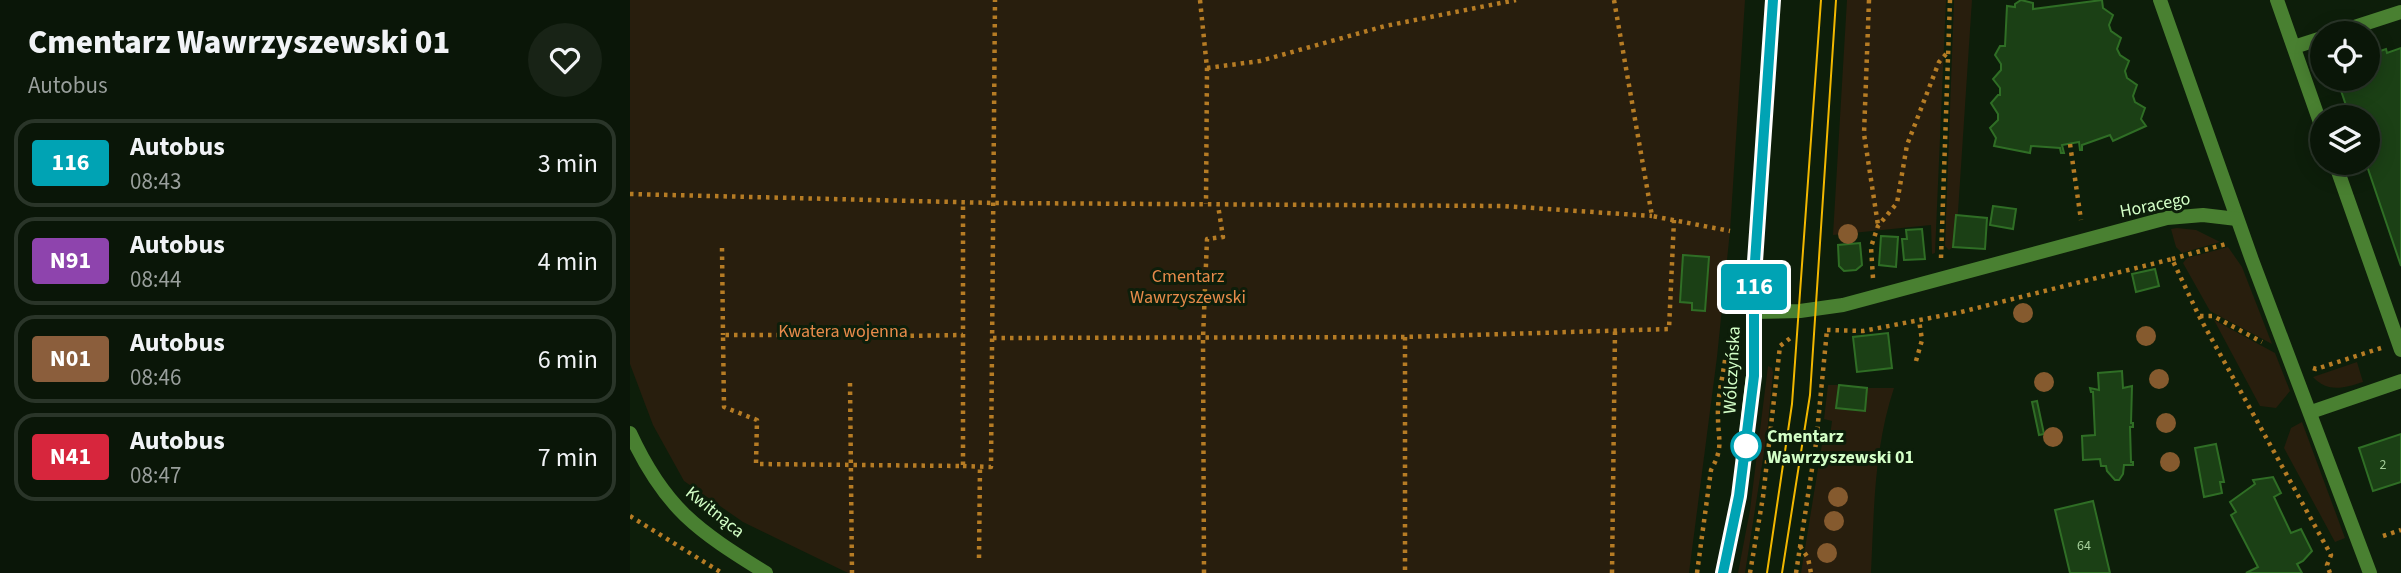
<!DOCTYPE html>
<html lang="pl">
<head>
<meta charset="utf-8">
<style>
  :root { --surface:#0a1608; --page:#182316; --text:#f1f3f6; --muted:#999f9c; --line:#2a3529 }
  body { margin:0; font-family:"Source Sans 3",sans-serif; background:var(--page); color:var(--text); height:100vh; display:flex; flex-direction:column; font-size:26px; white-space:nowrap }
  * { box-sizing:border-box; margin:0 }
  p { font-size:23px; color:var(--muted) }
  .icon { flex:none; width:38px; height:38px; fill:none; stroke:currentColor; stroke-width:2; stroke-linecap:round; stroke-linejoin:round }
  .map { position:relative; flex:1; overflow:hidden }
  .drawer { display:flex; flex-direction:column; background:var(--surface); width:630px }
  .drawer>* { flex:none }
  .badge { padding:0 14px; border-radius:5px; font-size:24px; line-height:46px }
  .controls { position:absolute; left:1680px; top:21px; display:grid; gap:14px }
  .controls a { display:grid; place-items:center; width:70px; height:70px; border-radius:50%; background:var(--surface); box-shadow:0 4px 18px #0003,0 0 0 2px var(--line); font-size:35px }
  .map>.badge { position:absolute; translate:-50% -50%; box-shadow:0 0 0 4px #fff }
  .round { display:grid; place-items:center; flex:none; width:74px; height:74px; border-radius:37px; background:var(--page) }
  .overview { display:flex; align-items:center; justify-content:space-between; height:119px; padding:0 28px }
  h1 { font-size:33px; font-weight:800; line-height:52px }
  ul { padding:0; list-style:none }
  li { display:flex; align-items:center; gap:21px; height:88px; margin:0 14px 10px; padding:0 14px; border:4px solid var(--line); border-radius:21px }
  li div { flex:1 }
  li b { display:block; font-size:26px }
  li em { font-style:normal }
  li .badge { min-width:77px; font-weight:700; text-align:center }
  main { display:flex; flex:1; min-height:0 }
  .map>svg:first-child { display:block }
</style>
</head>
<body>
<main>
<section class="drawer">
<div class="overview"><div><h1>Cmentarz Wawrzyszewski 01</h1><p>Autobus</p></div><a class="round"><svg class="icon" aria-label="heart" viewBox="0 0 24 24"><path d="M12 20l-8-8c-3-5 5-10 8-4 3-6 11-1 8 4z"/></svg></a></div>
<ul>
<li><span class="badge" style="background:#00a3b4;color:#fff">116</span><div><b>Autobus</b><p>08:43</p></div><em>3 min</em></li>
<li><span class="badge" style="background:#8e44ad;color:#fff">N91</span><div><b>Autobus</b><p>08:44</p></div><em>4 min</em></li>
<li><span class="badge" style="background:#8b5e3c;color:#fff">N01</span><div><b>Autobus</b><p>08:46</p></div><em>6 min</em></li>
<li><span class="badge" style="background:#d7263d;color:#fff">N41</span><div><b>Autobus</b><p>08:47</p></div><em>7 min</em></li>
</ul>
</section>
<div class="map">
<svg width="1771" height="573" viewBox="0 0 1771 573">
  <rect width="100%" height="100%" fill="#0d1e0a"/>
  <g fill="#281e0d">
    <polygon points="0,0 1115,0 1100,231 1087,357 1059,573 218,573 113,522 54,481 23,425 0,364"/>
    <polygon points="1217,0 1316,0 1305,253 1302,254 1301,225 1203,235"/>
    <polygon points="1324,0 1342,0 1328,212 1323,247 1319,250 1315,246"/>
    <polygon points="1547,228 1566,230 1590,242 1552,253 1546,247 1541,229"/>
    <polygon points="1598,247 1612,267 1642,344 1580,311 1553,263 1557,258"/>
    <polygon points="1584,320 1645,353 1660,391 1646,408 1630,406"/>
    <path d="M1727,362l6,20c-19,6 -35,11 -50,-5z"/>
    <polygon points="1138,366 1142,368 1143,373 1137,433 1115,573 1108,573 1120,510"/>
    <path d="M1198,385h11l-2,23 27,3 3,-23h27c-20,60 -20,122 -23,185h-70l21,-129h7l3,-23 -8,-2z"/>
    <polygon points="1672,422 1715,538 1705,542 1654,448 1661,428"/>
  </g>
  <g fill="#1b4015" stroke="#2f6e25" stroke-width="2">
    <polygon points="1391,0 1403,3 1403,9 1472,0 1473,8 1483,15 1479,25 1481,31 1491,38 1487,49 1490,55 1499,61 1495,71 1497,78 1507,85 1503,96 1505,102 1515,108 1511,119 1516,126 1483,141 1480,135 1452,145 1452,150 1450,150 1449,142 1432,145 1434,153 1431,153 1430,148 1401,146 1400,153 1364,146 1366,138 1360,128 1368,120 1368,114 1361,103 1368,95 1370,95 1370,88 1363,79 1371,70 1371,64 1365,55 1370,46 1375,46 1377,6 1385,7 1385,4"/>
    <polygon points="1771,48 1771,266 1736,163 1738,163 1738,117 1720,117 1707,79 1738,79 1738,55 1756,49 1757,53"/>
    <polygon points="1363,206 1386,209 1383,229 1360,225"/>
    <polygon points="1326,215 1357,218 1355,249 1323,247"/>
    <polygon points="1292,229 1295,259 1274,260 1272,239 1277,239 1276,230"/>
    <polygon points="1251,236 1268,237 1266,267 1249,265"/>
    <polygon points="1230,243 1232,265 1226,270 1214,271 1209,266 1208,245"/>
    <polygon points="1053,255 1079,257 1075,311 1062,310 1062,303 1050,302"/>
    <polygon points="1525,269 1529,286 1506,292 1502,274"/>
    <polygon points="1258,333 1262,368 1227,372 1223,337"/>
    <polygon points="1492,371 1493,388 1502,386 1501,423 1503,423 1503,427 1500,427 1501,462 1503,462 1503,465 1494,465 1493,474 1489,480 1485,480 1477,471 1476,466 1471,466 1470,459 1453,460 1452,436 1465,435 1463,392 1461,392 1460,388 1469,390 1468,373"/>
    <polygon points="1209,385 1237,388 1235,411 1206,408"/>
    <polygon points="1407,401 1414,434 1409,435 1402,402"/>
    <polygon points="1771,434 1771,482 1743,491 1729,448"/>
    <polygon points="1586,444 1594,482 1590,482 1592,493 1574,497 1565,448"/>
    <polygon points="1643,477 1651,493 1644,497 1661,533 1671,529 1682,551 1673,561 1667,564 1672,573 1616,573 1628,567 1601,515 1606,512 1600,502 1625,484 1623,480"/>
    <polygon points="1463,501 1480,573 1440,573 1425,510"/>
  </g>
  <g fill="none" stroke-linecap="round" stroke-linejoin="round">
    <g stroke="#b67c24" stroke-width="4.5" stroke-dasharray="3.5 5" stroke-linecap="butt">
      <polyline points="570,0 577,68 576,204"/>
      <polyline points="984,0 1022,216 1100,231"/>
      <polyline points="1239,0 1234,134 1248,225"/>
      <polyline points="577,68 630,61 755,26 886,0"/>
      <polyline points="1440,144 1451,220"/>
      <polyline points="0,194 364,203 873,206 1022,216"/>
      <polyline points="92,248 93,335"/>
      <polyline points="1311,258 1320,0"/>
      <polyline points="1542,259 1596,244"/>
      <polyline points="1243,278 1241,247 1248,226 1267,203 1277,145 1309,62 1317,53"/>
      <polyline points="1570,316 1583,316 1632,342"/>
      <polyline points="1197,330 1233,331 1331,312 1542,259 1569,316 1701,555 1697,565 1700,573"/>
      <polyline points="167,335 93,335 94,407 127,420 126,464 333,466 333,202"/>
      <polyline points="272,336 333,335"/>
      <polyline points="775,337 775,573"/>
      <polyline points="363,338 775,337 1039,329 1044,220"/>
      <polyline points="1286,361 1292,340 1289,320"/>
      <polyline points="1683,368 1686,369 1751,348"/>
      <polyline points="220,383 222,573"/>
      <polyline points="333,466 361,467 365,0"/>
      <polyline points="0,516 92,573"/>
      <polyline points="1753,536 1771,530"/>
      <polyline points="1170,546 1178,558 1181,573"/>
      <polyline points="349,558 350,466"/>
      <polyline points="574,573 573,338 577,239 593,237 588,205"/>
      <polyline points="982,573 985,331"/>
      <path d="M1067,573l14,-103c13,-23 7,-30 7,-53 -1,-21 6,-44 8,-65"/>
      <polyline points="1120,573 1133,497 1150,346 1163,336"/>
      <polyline points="1166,573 1186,443 1197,330"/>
    </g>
    <g stroke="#498031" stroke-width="14">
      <polyline points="1647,0 1692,128"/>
      <polyline points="1706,33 1771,12"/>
      <polyline points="1664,47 1692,38"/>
      <polyline points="1705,163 1771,350"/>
    </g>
    <g stroke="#498031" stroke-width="14">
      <polyline points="1530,0 1622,260 1740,573"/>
      <polyline points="1123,312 1170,311 1213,305 1537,218 1573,215 1607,219"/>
      <polyline points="1681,412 1771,381"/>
      <path d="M0,433c35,76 67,97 136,140"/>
    </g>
    <polyline stroke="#90ff5e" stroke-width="14" points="1093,573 1109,496 1123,376 1124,276 1143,0"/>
    <g stroke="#f2b800" stroke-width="2">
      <polyline points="1137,573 1162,404 1191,0"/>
      <polyline points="1152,573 1180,395 1206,0"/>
    </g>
  </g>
  <g fill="#855a2e">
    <circle cx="1218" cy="234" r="10"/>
    <circle cx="1393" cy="313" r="10"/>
    <circle cx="1516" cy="336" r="10"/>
    <circle cx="1529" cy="379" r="10"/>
    <circle cx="1414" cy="382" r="10"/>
    <circle cx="1536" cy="423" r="10"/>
    <circle cx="1423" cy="437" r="10"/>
    <circle cx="1540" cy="462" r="10"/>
    <circle cx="1208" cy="497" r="10"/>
    <circle cx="1204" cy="521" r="10"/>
    <circle cx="1197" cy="553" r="10"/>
  </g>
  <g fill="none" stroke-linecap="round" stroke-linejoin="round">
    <defs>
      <polyline id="line" points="1093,573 1109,496 1124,376 1124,276 1143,0"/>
    </defs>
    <use href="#line" stroke="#fff" stroke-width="16"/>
    <use href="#line" stroke="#00a3b4" stroke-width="10"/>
  </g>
  <circle fill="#fff" stroke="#00a3b4" stroke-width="3.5" cx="1116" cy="446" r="14"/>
  <g text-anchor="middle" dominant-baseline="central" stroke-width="6" stroke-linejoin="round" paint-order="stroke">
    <g font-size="14" fill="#a5cf9a">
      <text x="1753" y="465">2</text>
      <text x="1454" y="546">64</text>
    </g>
    <g font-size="18" fill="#d3ffc7" stroke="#0d1e0a">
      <text transform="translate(1525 205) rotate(-11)">Horacego</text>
      <text transform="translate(1102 370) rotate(-87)">Wólczyńska</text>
      <text transform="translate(85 512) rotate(39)">Kwitnąca</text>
    </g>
    <g font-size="18" fill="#e78b4b" stroke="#0d1e0a">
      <text x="558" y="276">Cmentarz<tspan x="558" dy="21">Wawrzyszewski</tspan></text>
      <text x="213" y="331">Kwatera wojenna</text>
    </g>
    <g font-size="18" font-weight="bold" fill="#d3ffc7" stroke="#0d1e0a" text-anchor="start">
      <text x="1137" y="436">Cmentarz<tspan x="1137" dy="21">Wawrzyszewski 01</tspan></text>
    </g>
  </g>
</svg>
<div class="controls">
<a><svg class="icon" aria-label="locate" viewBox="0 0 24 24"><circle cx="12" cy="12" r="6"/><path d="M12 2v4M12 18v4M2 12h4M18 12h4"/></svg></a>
<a><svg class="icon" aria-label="layers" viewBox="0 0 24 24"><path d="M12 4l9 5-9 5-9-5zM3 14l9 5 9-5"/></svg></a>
</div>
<b class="badge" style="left:1124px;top:287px;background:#00a3b4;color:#fff">116</b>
</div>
</main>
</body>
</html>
